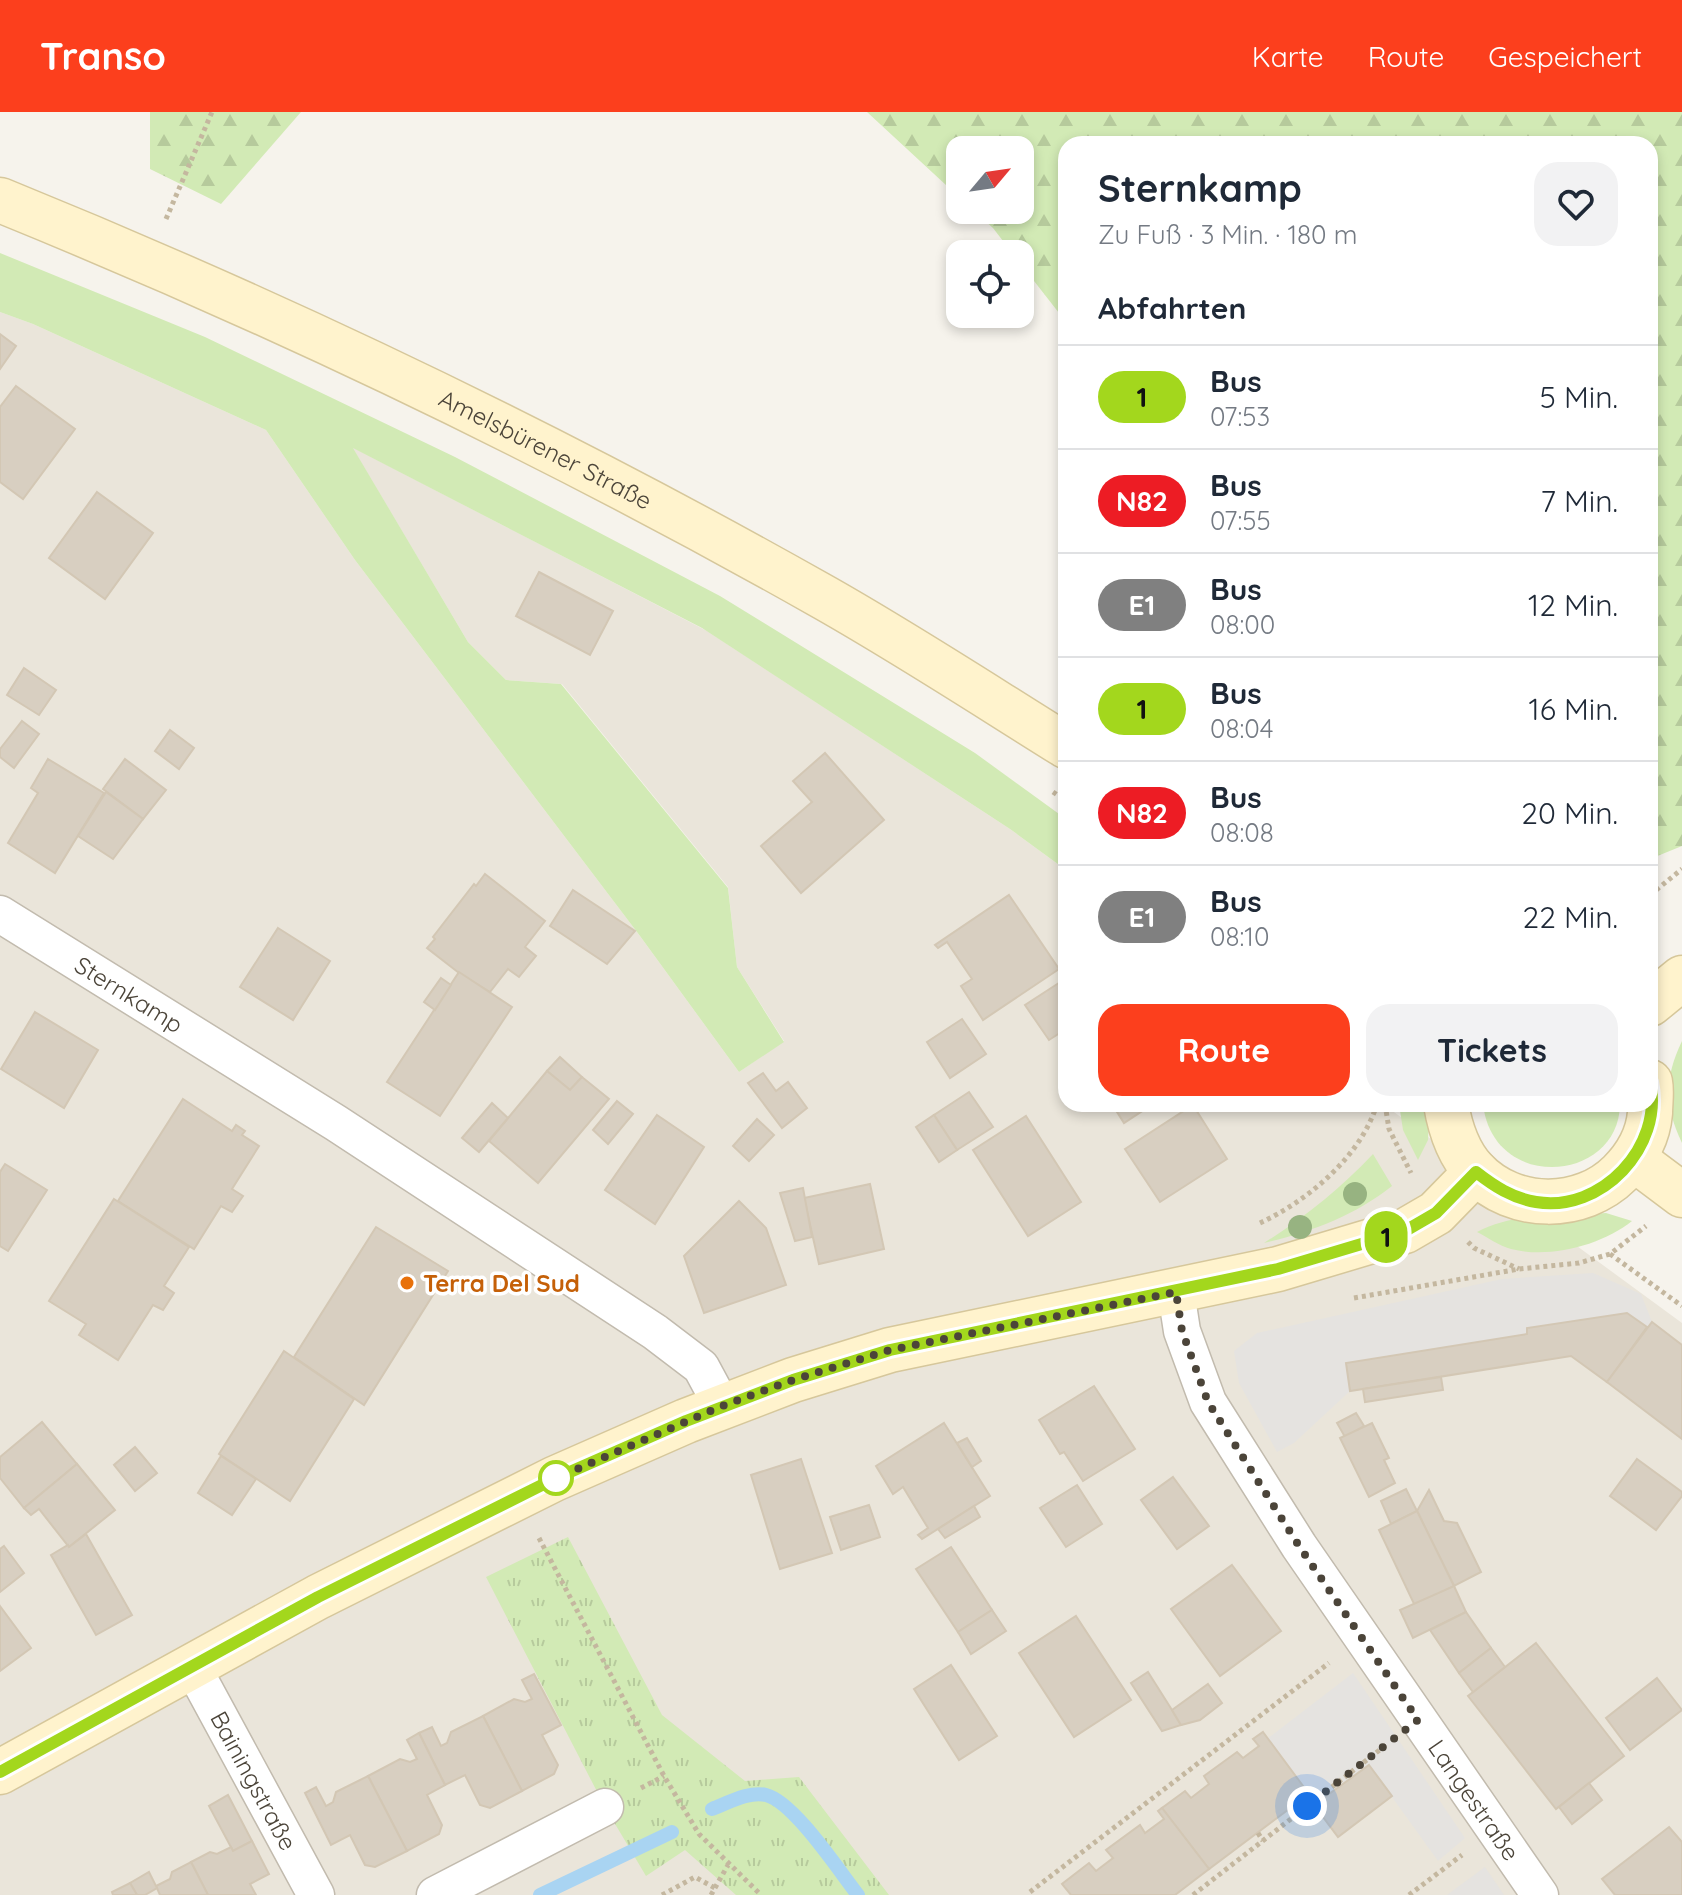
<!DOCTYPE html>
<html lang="de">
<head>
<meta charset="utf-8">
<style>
  :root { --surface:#fff; --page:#f2f2f3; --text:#1f2937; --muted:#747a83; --line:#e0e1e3; --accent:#fc3f1d }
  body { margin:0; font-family:Quicksand,sans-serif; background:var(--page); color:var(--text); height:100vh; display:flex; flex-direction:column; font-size:30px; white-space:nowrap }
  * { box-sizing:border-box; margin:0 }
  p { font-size:26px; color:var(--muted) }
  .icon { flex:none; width:44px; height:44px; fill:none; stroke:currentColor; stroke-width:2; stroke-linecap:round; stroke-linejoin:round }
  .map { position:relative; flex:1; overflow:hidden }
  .details { position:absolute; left:1058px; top:24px; width:600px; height:976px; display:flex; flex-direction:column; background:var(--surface); border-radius:24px; box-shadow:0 4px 12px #0003 }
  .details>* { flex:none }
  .badge { padding:0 16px; border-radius:26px; font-size:28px; line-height:52px }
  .needle { width:52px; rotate:61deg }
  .tools { position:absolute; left:946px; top:24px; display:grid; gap:16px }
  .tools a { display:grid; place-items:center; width:88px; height:88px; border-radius:16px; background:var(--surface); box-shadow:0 4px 12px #0003; font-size:40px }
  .you { position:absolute; width:40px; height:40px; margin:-20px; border:6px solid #fff; border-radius:50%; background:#1a73e8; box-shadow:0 0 0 12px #1a73e833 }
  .map>.badge { position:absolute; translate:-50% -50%; box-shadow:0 0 0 4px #fff }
  h2 { padding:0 40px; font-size:30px; line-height:72px }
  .round { display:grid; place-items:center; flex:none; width:84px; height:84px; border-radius:24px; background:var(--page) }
  .overview { display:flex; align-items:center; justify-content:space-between; height:136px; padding:0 40px }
  h1 { font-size:38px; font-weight:700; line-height:60px }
  .cta { display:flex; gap:16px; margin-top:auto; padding:16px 40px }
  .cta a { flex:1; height:92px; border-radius:24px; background:var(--accent); color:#fff; font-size:32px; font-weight:700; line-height:92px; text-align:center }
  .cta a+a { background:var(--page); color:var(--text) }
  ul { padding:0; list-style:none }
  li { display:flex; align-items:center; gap:24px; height:104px; padding:0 40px; border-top:2px solid var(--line) }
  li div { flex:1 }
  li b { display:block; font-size:30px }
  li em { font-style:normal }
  li .badge { min-width:88px; font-weight:700; text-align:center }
  header { display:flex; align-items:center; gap:48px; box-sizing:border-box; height:112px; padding:0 40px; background:var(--accent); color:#fff }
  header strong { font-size:38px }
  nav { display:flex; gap:44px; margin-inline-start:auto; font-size:28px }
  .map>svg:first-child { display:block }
</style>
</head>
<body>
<header>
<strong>Transo</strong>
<nav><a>Karte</a><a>Route</a><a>Gespeichert</a></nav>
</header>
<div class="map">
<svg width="1682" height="1783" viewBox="0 0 1682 1783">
  <defs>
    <pattern id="forest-firs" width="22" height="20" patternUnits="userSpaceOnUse" patternTransform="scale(2)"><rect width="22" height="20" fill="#d2eab5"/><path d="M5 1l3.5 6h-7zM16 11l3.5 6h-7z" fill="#b6ca9c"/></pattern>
    <pattern id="park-tufts" width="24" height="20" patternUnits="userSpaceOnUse" patternTransform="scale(2)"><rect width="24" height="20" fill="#d2eab5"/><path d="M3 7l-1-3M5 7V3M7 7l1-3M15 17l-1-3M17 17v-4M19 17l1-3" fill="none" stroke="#b6ca9c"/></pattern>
  </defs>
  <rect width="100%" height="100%" fill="#f6f3ec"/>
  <polygon fill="#eae5da" points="0,200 33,212 266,318 355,448 640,824 739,960 784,929 737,855 728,775 562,572 506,568 468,530 352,335 707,519 1010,717 1066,758 1066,992 1383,992 1682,1211 1682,1783 0,1783"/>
  <g fill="#d2eab5">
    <polygon points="0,141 205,225 455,345 720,484 975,641 1066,707 1066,758 1010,717 702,516 353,336 468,530 506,568 561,572 728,776 737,855 784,930 739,960 640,824 355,448 266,318 33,212 0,200"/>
    <path d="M1682,929v102c-18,-38 -18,-64 0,-102z"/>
    <polygon points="1399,992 1430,992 1428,1028 1418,1048 1403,1018"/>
    <path d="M1483,992h137c-1,79 -127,89 -137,0z"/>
    <path d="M1373,1042l19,32c-38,30 -81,46 -128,57 41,-26 76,-54 109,-89z"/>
    <path d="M1606,1101l26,8c-30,24 -82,38 -121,28 -12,-3 -24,-12 -34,-17 40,-21 84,-15 129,-19z"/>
  </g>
  <g fill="url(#forest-firs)">
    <polygon points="150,0 301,0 221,92 150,57"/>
    <polygon points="867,0 1682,0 1682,734 1650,747 1650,32 1066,32 1066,210 1020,151 1020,142 1013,142 993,116 973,98 1020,98 1020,38 960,38 960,86"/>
  </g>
  <polygon fill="url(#park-tufts)" points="568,1425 662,1603 745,1669 799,1665 889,1783 736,1783 685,1738 646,1764 605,1695 486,1465"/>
  <g fill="#e5e3e0">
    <polygon points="1593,1161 1641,1182 1652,1210 1647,1215 1626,1201 1527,1216 1527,1222 1347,1251 1350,1279 1294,1331 1277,1340 1239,1271 1234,1239 1257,1221 1502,1167"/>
    <polygon points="1353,1561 1465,1726 1438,1749 1369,1653 1314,1693 1309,1682 1267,1627"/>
    <polygon points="1485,1755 1504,1783 1447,1783"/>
  </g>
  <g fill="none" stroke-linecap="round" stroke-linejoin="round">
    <g stroke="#a9d4f2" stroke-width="14">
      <path d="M712,1697c16,-6 37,-18 54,-14 28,7 73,76 92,100"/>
      <polyline points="540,1783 672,1720"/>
    </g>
  </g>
  <g fill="#d8cfc1" stroke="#d3c7b4" stroke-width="2">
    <polygon points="0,222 16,234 0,257"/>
    <polygon points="16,274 75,317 23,387 0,370 0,295"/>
    <polygon points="97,380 153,421 105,487 49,446"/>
    <polygon points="539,460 613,499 590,543 516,504"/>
    <polygon points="24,556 56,578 39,603 7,583"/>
    <polygon points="22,609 39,622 14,656 0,645 0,637"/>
    <polygon points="170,618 194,636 179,657 155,639"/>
    <polygon points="825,641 884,708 801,781 761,734 812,690 793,669"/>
    <polygon points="48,647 104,681 55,761 8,731 38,681 31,676"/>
    <polygon points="125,647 166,678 143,707 103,677"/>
    <polygon points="106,680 143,707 113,747 78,724"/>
    <polygon points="485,762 545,809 525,835 536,844 519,865 508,857 490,880 459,861 427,836 435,827 433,825 474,772 476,774"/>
    <polygon points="573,778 635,819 607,852 550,814"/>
    <polygon points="1009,783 1059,857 983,908 961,874 972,867 947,830 938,836 935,833"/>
    <polygon points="278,816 330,849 293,908 240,875"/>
    <polygon points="459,860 512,895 440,1004 387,970"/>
    <polygon points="441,866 451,873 435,898 424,890"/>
    <polygon points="1065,867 1066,917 1049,928 1025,893"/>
    <polygon points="35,900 98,938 64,996 1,957"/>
    <polygon points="962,907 986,942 950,966 927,930"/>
    <polygon points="560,945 582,965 570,978 547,959"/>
    <polygon points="547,959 570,978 582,965 609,987 538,1071 489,1029"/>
    <polygon points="763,961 776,979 788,970 807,996 782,1016 748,971"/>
    <polygon points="969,980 993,1015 957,1038 934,1003"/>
    <polygon points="183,987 232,1019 236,1013 245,1019 242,1023 259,1034 232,1077 243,1084 232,1100 221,1094 194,1137 118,1089"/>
    <polygon points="617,989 633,1002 608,1032 593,1018"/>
    <polygon points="492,991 508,1006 479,1040 462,1026"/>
    <polygon points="1112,992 1153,992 1124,1011"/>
    <polygon points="1193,993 1227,1047 1160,1090 1125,1037"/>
    <polygon points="657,1003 704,1035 655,1112 605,1078"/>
    <polygon points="934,1003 957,1038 939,1050 916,1015"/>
    <polygon points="1026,1004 1081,1090 1028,1124 973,1038"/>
    <polygon points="757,1007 774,1023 749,1049 733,1034"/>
    <polygon points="5,1052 47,1078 8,1139 0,1134 0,1060"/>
    <polygon points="870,1072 884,1137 819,1152 804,1086"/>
    <polygon points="803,1076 812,1125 795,1129 780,1081"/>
    <polygon points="114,1087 189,1135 164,1174 174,1181 163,1198 153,1193 118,1248 79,1223 86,1212 49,1189"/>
    <polygon points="739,1089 766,1116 786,1173 704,1201 684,1144"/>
    <polygon points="376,1115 448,1159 364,1293 294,1245"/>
    <polygon points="1627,1201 1647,1215 1607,1270 1571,1244 1350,1279 1346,1251 1527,1222 1527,1216"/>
    <polygon points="1652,1210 1682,1233 1682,1327 1607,1270"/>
    <polygon points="284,1239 354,1287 290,1389 219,1342"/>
    <polygon points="1441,1265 1443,1278 1365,1290 1363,1277"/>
    <polygon points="1094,1274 1135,1337 1083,1369 1064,1340 1060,1342 1039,1308"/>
    <polygon points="1356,1301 1364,1314 1345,1325 1337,1311"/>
    <polygon points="42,1310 77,1352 24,1396 0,1366 0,1345"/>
    <polygon points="944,1311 990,1384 922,1427 918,1423 928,1416 903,1375 893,1382 876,1354"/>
    <polygon points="1372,1311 1389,1346 1384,1348 1395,1371 1369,1385 1340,1326"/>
    <polygon points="967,1326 981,1349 972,1355 957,1331"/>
    <polygon points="135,1335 157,1361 135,1379 114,1353"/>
    <polygon points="221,1344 256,1367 232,1403 198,1381"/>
    <polygon points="801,1347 832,1441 780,1457 751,1363"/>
    <polygon points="1637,1347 1682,1380 1682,1384 1656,1418 1610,1384"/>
    <polygon points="77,1352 115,1398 69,1435 39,1397 31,1403 24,1396"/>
    <polygon points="1173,1365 1209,1414 1177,1437 1141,1388"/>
    <polygon points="1077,1373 1102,1412 1066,1435 1040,1396"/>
    <polygon points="1406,1377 1417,1399 1391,1412 1381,1389"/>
    <polygon points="1429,1378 1444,1409 1457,1411 1481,1460 1454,1474 1417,1399"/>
    <polygon points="869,1393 880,1425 841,1438 830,1405"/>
    <polygon points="974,1394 980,1405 945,1426 938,1417"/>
    <polygon points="1417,1399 1454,1474 1415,1494 1379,1418"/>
    <polygon points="86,1422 132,1503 96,1523 51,1443 68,1433 69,1435"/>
    <polygon points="4,1434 24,1461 0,1480 0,1437"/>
    <polygon points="951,1435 992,1498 958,1520 916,1457"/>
    <polygon points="1232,1453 1281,1519 1220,1564 1171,1497"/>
    <polygon points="1454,1474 1466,1500 1413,1526 1400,1498"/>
    <polygon points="0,1494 31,1536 0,1559"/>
    <polygon points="992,1498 1006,1519 971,1542 958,1520"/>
    <polygon points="1466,1500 1491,1536 1459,1561 1430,1518"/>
    <polygon points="1076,1504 1131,1588 1074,1625 1019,1541"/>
    <polygon points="1536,1531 1624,1644 1556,1697 1468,1584"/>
    <polygon points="1491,1536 1505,1555 1473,1580 1459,1561"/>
    <polygon points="951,1553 997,1624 959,1648 914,1577"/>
    <polygon points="1148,1560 1172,1598 1181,1613 1162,1619 1131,1571"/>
    <polygon points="534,1562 561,1613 542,1623 558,1653 554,1662 522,1679 483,1604 514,1587 525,1590 532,1587 522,1568"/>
    <polygon points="1657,1566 1682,1598 1630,1638 1606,1606"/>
    <polygon points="1208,1572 1222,1591 1200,1608 1181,1613 1172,1598"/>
    <polygon points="483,1604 522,1679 490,1696 480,1693 465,1663 445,1673 419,1621 432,1615 441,1634 447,1631 451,1620"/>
    <polygon points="1263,1620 1309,1682 1209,1757 1162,1696 1185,1679 1191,1686 1209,1672 1204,1664 1237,1640 1243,1646 1259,1634 1253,1627"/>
    <polygon points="419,1621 445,1673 427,1683 442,1713 439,1722 407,1739 368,1664 400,1647 410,1650 417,1647 407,1628"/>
    <polygon points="1369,1653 1392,1684 1338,1725 1314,1693"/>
    <polygon points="368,1664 407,1739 375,1755 365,1753 350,1723 331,1733 305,1681 316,1675 326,1694 333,1690 336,1680"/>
    <polygon points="1589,1671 1602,1688 1572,1712 1559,1695"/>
    <polygon points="228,1683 252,1729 233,1739 209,1694"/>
    <polygon points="1162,1696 1209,1757 1175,1783 1071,1783 1062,1772 1089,1751 1096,1759 1113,1746 1106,1738 1140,1713 1145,1721 1164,1707 1158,1699"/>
    <polygon points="1669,1715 1682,1730 1682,1783 1615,1783 1602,1767"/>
    <polygon points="252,1729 269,1762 250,1772 256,1783 208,1783 191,1750 210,1740 217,1742 231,1735 233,1739"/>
    <polygon points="191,1750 208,1783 160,1783 156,1774 170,1767 172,1760"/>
    <polygon points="149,1760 157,1776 145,1783 137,1783 130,1771"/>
    <polygon points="130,1771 137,1783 113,1783 112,1780"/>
  </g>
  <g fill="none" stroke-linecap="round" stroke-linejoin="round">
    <defs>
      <g id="street">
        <path id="s1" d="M0,802l336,209 319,209 46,35 21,39"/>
        <path id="s2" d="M1176,1180l6,39 26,71 91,144 241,349"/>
        <path id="s3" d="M193,1556l123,227"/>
        <polyline points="435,1783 605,1695"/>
      </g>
      <g id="secondary">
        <path id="s4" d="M0,88c281,114 554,245 818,394 84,47 166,101 248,152"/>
        <polyline points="1650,892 1682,866"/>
        <path d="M1446,992c4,24 12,49 29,67 39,41 107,40 145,2 17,-17 28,-36 30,-60 0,-10 2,-21 0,-31"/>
        <polyline points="1634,1047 1682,1083"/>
        <polyline points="0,1660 318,1485 554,1367 686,1309 793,1268 890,1238 1278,1157 1405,1119 1436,1101 1476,1060"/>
      </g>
    </defs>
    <use href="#street" stroke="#c2bbae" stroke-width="39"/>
    <use href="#secondary" stroke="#d6c79b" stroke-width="47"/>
    <g stroke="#c4b79f" stroke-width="5" stroke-dasharray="4 4" stroke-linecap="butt">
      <polyline points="166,107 212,0"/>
      <polyline points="1053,680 1066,689"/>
      <polyline points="1650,783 1682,757"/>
      <polyline points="1385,992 1389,1017 1411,1061"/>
      <path d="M1260,1111c49,-23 101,-67 117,-119"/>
      <polyline points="1468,1130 1474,1136 1519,1157"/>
      <polyline points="1610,1142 1682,1194"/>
      <polyline points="1354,1186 1519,1157 1579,1151 1610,1142 1646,1114"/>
      <polyline points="539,1426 664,1664 699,1722 761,1783"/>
      <polyline points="641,1676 664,1664"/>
      <polyline points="1258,1721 1263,1729"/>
      <polyline points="1030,1780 1329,1551"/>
      <polyline points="662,1783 695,1765 715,1776"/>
      <polyline points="711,1783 728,1753"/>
      <polyline points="1193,1783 1386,1633"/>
      <polyline points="1409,1783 1462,1743"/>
    </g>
    <use href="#street" stroke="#fff" stroke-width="36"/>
    <use href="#secondary" stroke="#fff3cd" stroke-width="44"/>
  </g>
  <g fill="#97b381">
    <circle cx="1355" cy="1082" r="12"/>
    <circle cx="1300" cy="1115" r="12"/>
  </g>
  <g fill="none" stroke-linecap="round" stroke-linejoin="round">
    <defs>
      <path id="line" d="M0,1660l318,-175 236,-118 132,-58 107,-41 97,-30 388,-81 127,-38 31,-18 40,-41c18,14 36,26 60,30 65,11 128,-55 114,-120"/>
    </defs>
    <use href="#line" stroke="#fff" stroke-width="18"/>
    <use href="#line" stroke="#a3d71d" stroke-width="12"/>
    <polyline stroke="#4b4439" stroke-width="8" stroke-dasharray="0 14.4" points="556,1366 554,1367 722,1294 793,1268 890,1238 1176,1180 1182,1219 1208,1290 1299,1434 1418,1608 1307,1694"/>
  </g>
  <circle fill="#e8710a" stroke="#fff" stroke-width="3" cx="407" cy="1171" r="8"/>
  <circle fill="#fff" stroke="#a3d71d" stroke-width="4" cx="556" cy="1366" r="16"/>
  <g text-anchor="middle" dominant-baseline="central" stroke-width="7" stroke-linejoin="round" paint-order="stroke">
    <g font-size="24" fill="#4b4439" stroke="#fff">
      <text stroke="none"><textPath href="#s4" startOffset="600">Amelsbürener Straße</textPath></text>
      <text stroke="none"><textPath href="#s1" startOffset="152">Sternkamp</textPath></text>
      <text stroke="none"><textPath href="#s3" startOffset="128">Bainingstraße</textPath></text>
      <text stroke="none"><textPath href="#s2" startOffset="594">Langestraße</textPath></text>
    </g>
    <g font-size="24" font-weight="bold" fill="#c56008" stroke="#fff" text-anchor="start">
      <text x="423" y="1171">Terra Del Sud</text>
    </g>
  </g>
</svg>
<div class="tools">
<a><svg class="needle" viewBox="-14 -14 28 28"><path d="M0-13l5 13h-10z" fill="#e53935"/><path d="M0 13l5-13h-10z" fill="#747a83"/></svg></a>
<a><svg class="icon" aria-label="locate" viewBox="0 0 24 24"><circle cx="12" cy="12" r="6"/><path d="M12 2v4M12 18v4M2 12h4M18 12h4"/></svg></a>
</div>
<div class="you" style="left:1307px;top:1694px"></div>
<b class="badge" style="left:1386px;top:1125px;background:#a3d71d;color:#111">1</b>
<section class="details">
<div class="overview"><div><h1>Sternkamp</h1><p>Zu Fuß · 3 Min. · 180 m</p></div><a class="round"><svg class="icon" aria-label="heart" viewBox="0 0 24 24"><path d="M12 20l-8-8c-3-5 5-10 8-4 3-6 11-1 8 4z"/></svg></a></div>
<h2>Abfahrten</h2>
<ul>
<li><span class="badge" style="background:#a3d71d;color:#111">1</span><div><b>Bus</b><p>07:53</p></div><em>5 Min.</em></li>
<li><span class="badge" style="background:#ed1c24;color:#fff">N82</span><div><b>Bus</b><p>07:55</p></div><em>7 Min.</em></li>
<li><span class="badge" style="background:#808080;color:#fff">E1</span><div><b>Bus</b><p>08:00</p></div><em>12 Min.</em></li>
<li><span class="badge" style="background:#a3d71d;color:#111">1</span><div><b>Bus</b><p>08:04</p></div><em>16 Min.</em></li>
<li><span class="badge" style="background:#ed1c24;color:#fff">N82</span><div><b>Bus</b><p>08:08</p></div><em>20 Min.</em></li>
<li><span class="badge" style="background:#808080;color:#fff">E1</span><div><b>Bus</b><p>08:10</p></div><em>22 Min.</em></li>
</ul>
<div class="cta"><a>Route</a><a>Tickets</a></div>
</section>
</div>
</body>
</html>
